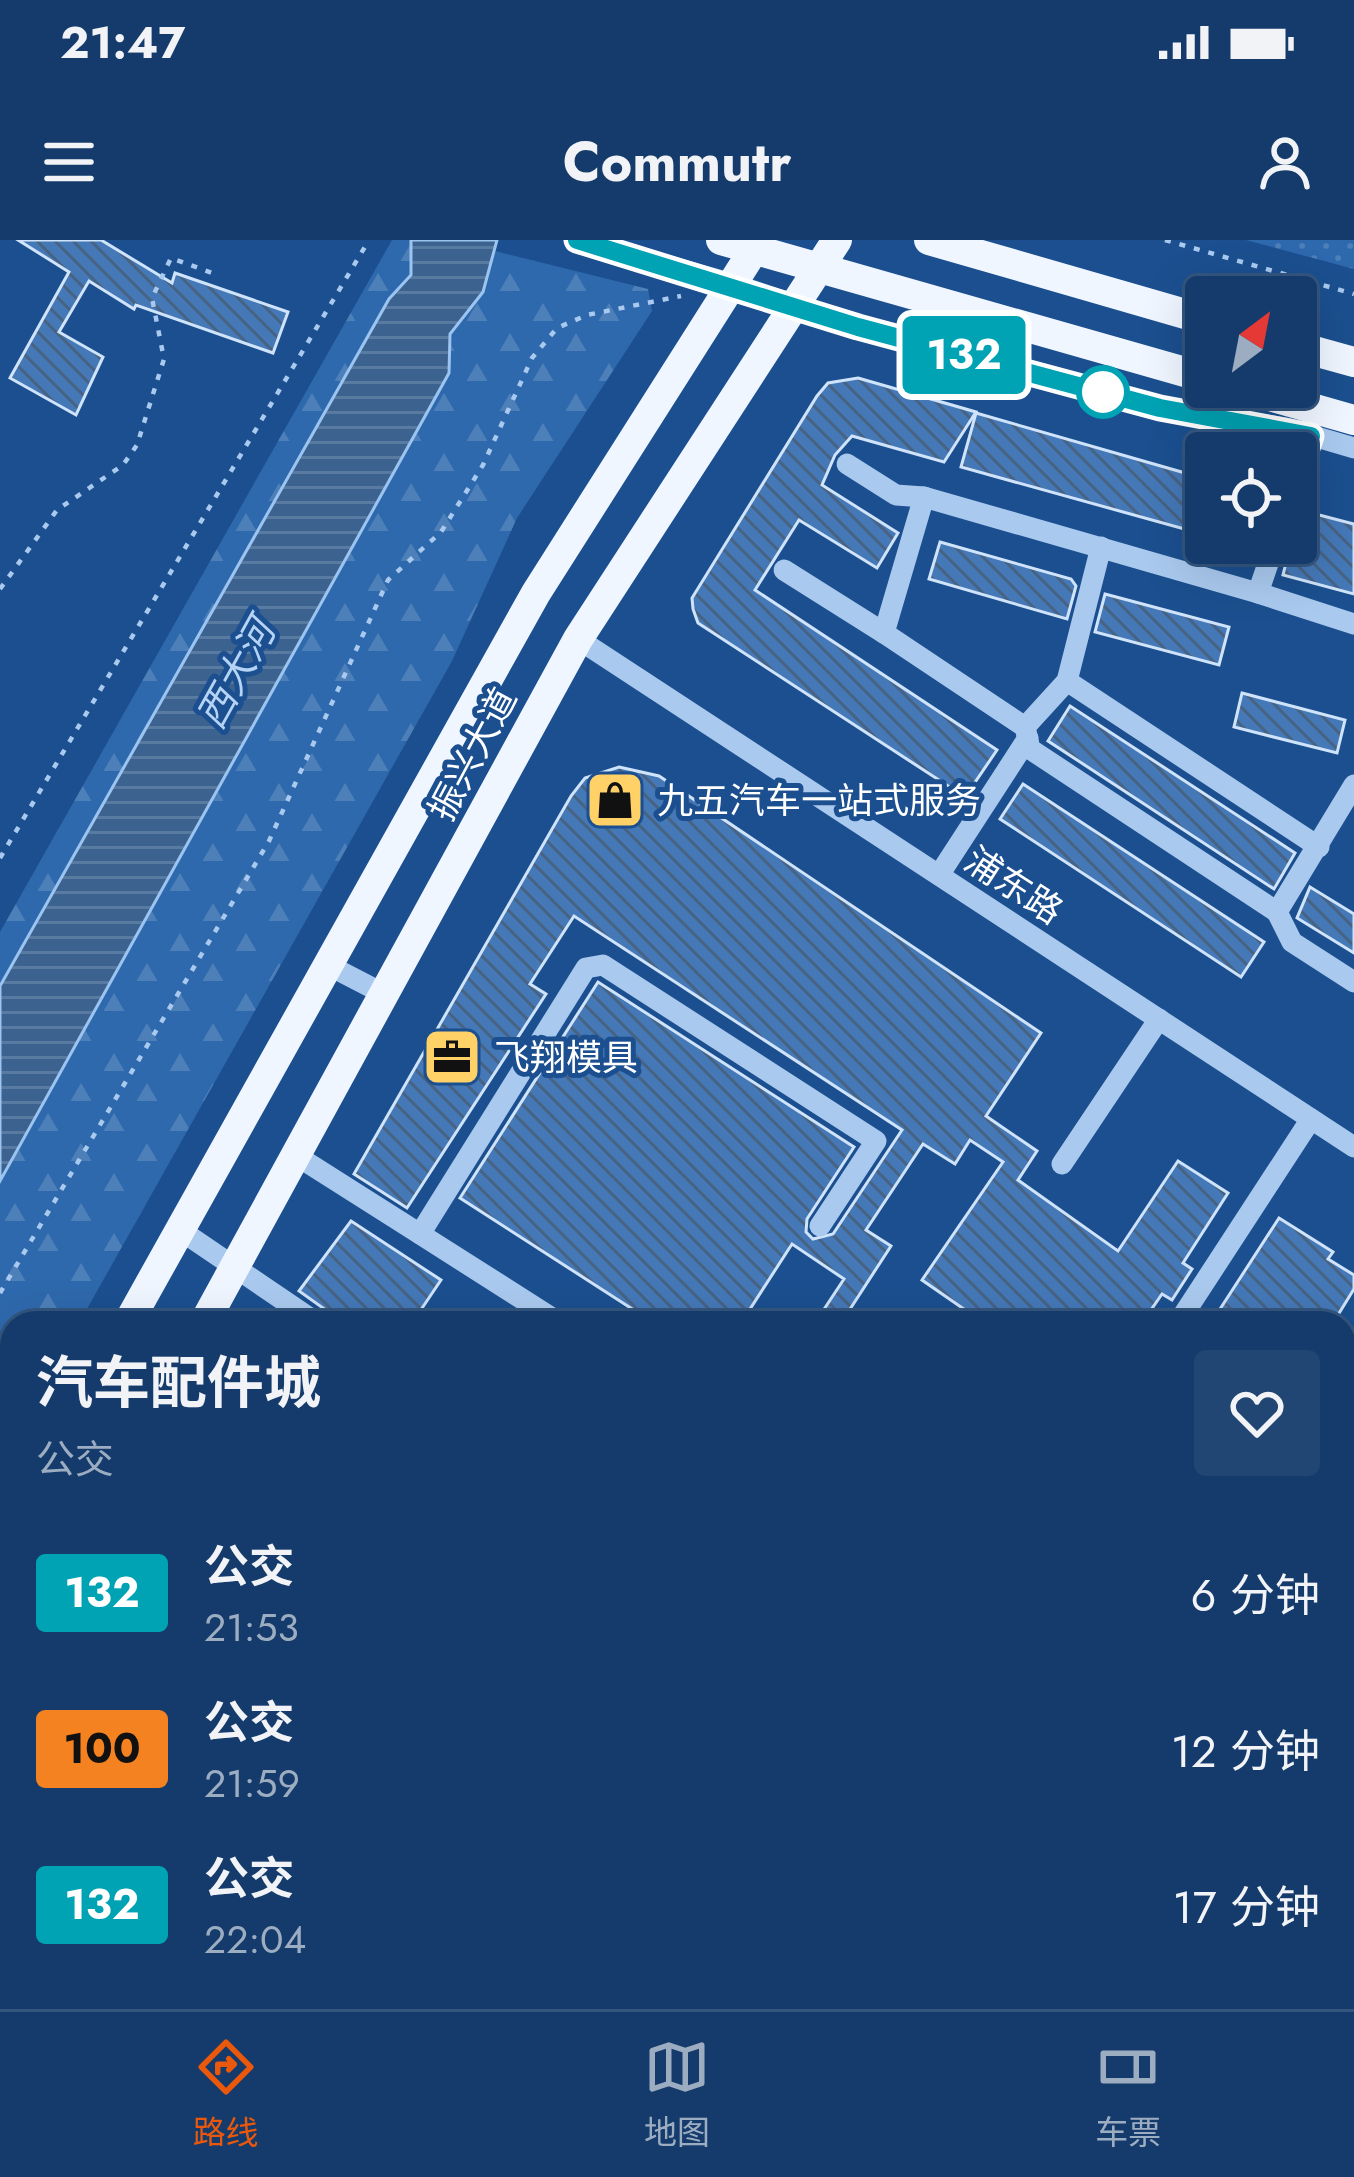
<!DOCTYPE html>
<html lang="zh">
<head>
<meta charset="utf-8">
<style>
  :root { --surface:#143b6b; --page:#214673; --text:#f1f3f6; --muted:#9dadc1; --line:#33557e; --accent:#ea580c }
  body { margin:0; font-family:Jost,"Noto Sans SC",sans-serif; background:var(--page); color:var(--text); height:100vh; display:flex; flex-direction:column; font-size:45px; white-space:nowrap }
  * { box-sizing:border-box; margin:0 }
  p { font-size:39px; color:var(--muted) }
  .icon { flex:none; width:66px; height:66px; fill:none; stroke:currentColor; stroke-width:2; stroke-linecap:round; stroke-linejoin:round }
  .map { position:relative; flex:1; overflow:hidden }
  .panel { position:absolute; left:0px; top:1071px; width:1356px; height:699px; display:flex; flex-direction:column; background:var(--surface); border-radius:36px 36px 0 0; box-shadow:0 12px 48px #0002,0 0 0 3px var(--line) }
  .panel>* { flex:none }
  .badge { padding:0 24px; border-radius:9px; font-size:42px; line-height:78px }
  .needle { width:78px; rotate:32deg }
  .controls { position:absolute; left:1185px; top:36px; display:grid; gap:24px }
  .controls a { display:grid; place-items:center; width:132px; height:132px; border-radius:12px; background:var(--surface); box-shadow:0 12px 48px #0002,0 0 0 3px var(--line); font-size:60px }
  .map>.badge { position:absolute; translate:-50% -50%; box-shadow:0 0 0 6px #fff }
  .round { display:grid; place-items:center; flex:none; width:126px; height:126px; border-radius:12px; background:var(--page) }
  .summary { display:flex; align-items:center; justify-content:space-between; height:204px; padding:0 36px }
  h1 { font-size:57px; font-weight:700; line-height:90px }
  ul { padding:0; list-style:none }
  li { display:flex; align-items:center; gap:36px; height:156px; padding:0 36px }
  li div { flex:1 }
  li b { display:block; font-size:45px }
  li em { font-style:normal }
  li .badge { min-width:132px; font-weight:700; text-align:center }
  .status { display:flex; justify-content:space-between; align-items:center; height:84px; padding:0 60px; background:var(--surface); direction:ltr }
  .status svg { height:33px; fill:currentColor }
  header { display:flex; justify-content:space-between; align-items:center; height:156px; padding:0 36px; background:var(--surface); font-size:54px; font-weight:700 }
  .menu { display:flex; justify-content:space-around; align-items:center; height:168px; border-top:3px solid var(--line); background:var(--surface); font-size:33px; color:var(--muted) }
  .menu a { display:grid; justify-items:center; gap:6px }
  .menu .on { color:var(--accent) }
  .map>svg:first-child { display:block }
</style>
</head>
<body>
<div class="status"><b>21:47</b><svg viewBox="0 0 49 12"><path d="M0 12V9h3v3zM5 12V6h3v6zM10 12V3h3v9zM15 12V0h3v12zM26 1h20v11H26zM47 4h2v5h-2z"/></svg></div>
<header><svg class="icon" aria-label="menu" viewBox="0 0 24 24"><path d="M4 6h16M4 12h16M4 18h16"/></svg>Commutr<svg class="icon" aria-label="person" viewBox="0 0 24 24"><circle cx="12" cy="8" r="4"/><path d="M4 21q1-7 8-7t8 7"/></svg></header>
<div class="map">
<svg width="1354" height="1769" viewBox="0 0 1354 1769">
  <defs>
    <pattern id="grass-dots" width="8" height="8" patternUnits="userSpaceOnUse" patternTransform="scale(3)"><rect width="8" height="8" fill="#2e69ad"/><path d="M2 2h.1M6 6h.1" fill="none" stroke="#4d80b9" stroke-width="1.8" stroke-linecap="round"/></pattern>
    <pattern id="forest-firs" width="22" height="20" patternUnits="userSpaceOnUse" patternTransform="scale(3)"><rect width="22" height="20" fill="#2e69ad"/><path d="M5 1l3.5 6h-7zM16 11l3.5 6h-7z" fill="#4d80b9"/></pattern>
    <pattern id="water-rules" width="6" height="5" patternUnits="userSpaceOnUse" patternTransform="scale(3)"><rect width="6" height="5" fill="#3c6290"/><path d="M0 2.5h6" fill="none" stroke="#597aa1"/></pattern>
    <pattern id="building-back-hatch" width="6" height="6" patternUnits="userSpaceOnUse" patternTransform="scale(3)"><rect width="6" height="6" fill="#4478b7"/><path d="M-1 5l2 2M0 0l6 6M5-1l2 2" fill="none" stroke="#486282"/></pattern>
  </defs>
  <rect width="100%" height="100%" fill="#1b4f8f"/>
  <polygon fill="url(#grass-dots)" points="1246,0 1354,0 1354,29"/>
  <polygon fill="url(#forest-firs)" points="392,0 450,0 648,49 652,71 517,278 452,421 79,1083 12,1083 12,1202 0,1223 0,692"/>
  <polygon fill="url(#water-rules)" stroke="#9cc4f0" stroke-width="3" points="411,0 497,0 483,52 450,94 449,133 0,941 0,746 389,59 411,35"/>
  <g fill="url(#building-back-hatch)" stroke="#cfe3fa" stroke-width="3">
    <polygon points="18,0 101,0 172,43 175,33 288,72 273,113 136,65 134,69 89,41 59,92 103,117 76,175 10,138 69,32"/>
    <polygon points="858,138 976,172 944,222 852,196 835,215 822,245 898,293 877,328 799,280 755,350 997,510 965,557 698,383 693,369 692,358 817,156 828,143"/>
    <polygon points="976,173 1206,239 1206,295 961,227"/>
    <polygon points="1300,270 1354,284 1354,354 1283,335 1291,303 1296,303"/>
    <polygon points="940,302 1071,339 1076,346 1067,379 929,339"/>
    <polygon points="1105,354 1229,387 1219,425 1095,392"/>
    <polygon points="1242,453 1345,480 1337,513 1234,487"/>
    <polygon points="1070,466 1295,613 1274,649 1048,501"/>
    <polygon points="619,527 659,536 1041,793 986,876 1037,911 1018,940 1118,1011 1178,921 1228,953 1183,1023 1192,1029 1172,1060 1162,1054 1142,1083 984,1083 922,1040 1003,922 970,900 955,924 923,904 866,990 891,1006 841,1083 815,1083 844,1039 792,1004 741,1083 654,1083 460,958 598,742 854,907 807,979 806,992 813,999 833,994 902,890 574,676 530,744 546,754 407,968 354,934 571,556 585,538"/>
    <polygon points="1023,544 1264,702 1241,737 1000,579"/>
    <polygon points="1310,647 1354,674 1354,713 1297,678"/>
    <polygon points="1279,978 1333,1012 1328,1019 1354,1035 1354,1049 1333,1083 1211,1083"/>
    <polygon points="351,981 441,1040 412,1083 344,1083 299,1051"/>
  </g>
  <g fill="none" stroke-linecap="round" stroke-linejoin="round">
    <g stroke="#a9c9ee" stroke-width="4.5" stroke-dasharray="6 9" stroke-linecap="butt">
      <polyline points="1165,0 1354,54"/>
      <polyline points="0,349 57,270 123,225 137,205 164,119 152,58 171,18 215,34"/>
      <polyline points="0,618 369,0"/>
      <polyline points="0,1053 269,601 388,340 441,292 483,225 532,118 557,88 587,75 681,56"/>
      <polyline points="0,1493 9,1477"/>
    </g>
    <g stroke="#a9c9ee" stroke-width="21">
      <polyline points="577,0 733,44 858,87 1160,168 1286,188 1354,208"/>
      <polyline points="847,224 896,255 924,257"/>
      <polyline points="1296,241 1311,196"/>
      <polyline points="1275,303 1258,353 924,257 884,393 1025,487 1030,509 1277,672 1354,545"/>
      <polyline points="784,330 884,393"/>
      <polyline points="1258,353 1354,384"/>
      <polyline points="578,399 1354,907"/>
      <polyline points="1067,441 1101,307"/>
      <polyline points="1025,487 1067,441 1319,607"/>
      <polyline points="939,635 1028,498"/>
      <polyline points="1277,672 1292,702 1354,742"/>
      <polyline points="328,725 386,755"/>
      <polyline points="297,916 420,994 586,728 603,725 876,901 820,986"/>
      <polyline points="1062,924 1159,779"/>
      <polyline points="180,990 317,1083"/>
      <polyline points="420,994 560,1083"/>
      <polyline points="1178,1083 1311,879"/>
      <polyline points="0,1345 12,1350"/>
      <polyline points="0,1525 12,1532"/>
      <polyline points="0,1769 1,1769"/>
    </g>
    <g stroke="#f0f6ff" stroke-width="30">
      <polyline points="721,0 1206,138"/>
      <polyline points="929,0 1206,80"/>
      <polyline points="1296,106 1354,122"/>
      <polyline points="1238,147 1354,180"/>
      <polyline points="128,1083 536,353 760,0"/>
      <polyline points="204,1083 578,399 837,0"/>
      <polyline points="0,1313 12,1292"/>
      <polyline points="0,1452 12,1432"/>
    </g>
  </g>
  <g fill="none" stroke-linecap="round" stroke-linejoin="round">
    <defs>
      <polyline id="line" points="577,0 858,87 1160,168 1311,196 1296,241"/>
    </defs>
    <use href="#line" stroke="#fff" stroke-width="27"/>
    <use href="#line" stroke="#00a3b4" stroke-width="18"/>
  </g>
  <defs>
    <symbol id="shop-square" viewBox="-11 -11 22 22"><rect x="-9" y="-9" width="18" height="18" rx="4" fill="#ffd166" stroke="#1b4f8f"/><path d="M-5-2.5h2.3a2.7 3.5 0 0 1 5.4 0H5L5.5 6h-11ZM-1.5-2.5h3a1.5 2.3 0 0 0-3 0Z" fill="#111"/></symbol>
    <symbol id="office-square" viewBox="-11 -11 22 22"><rect x="-9" y="-9" width="18" height="18" rx="4" fill="#ffd166" stroke="#1b4f8f"/><path d="M-6-3h4V-5.5h4V-3h4V5H-6ZM-1-4.5V-3h2v-1.5ZM-6 0V1H6V0Z" fill="#111"/></symbol>
  </defs>
  <g fill-rule="evenodd">
    <use href="#shop-square" x="582" y="527" width="66" height="66"/>
    <use href="#office-square" x="419" y="784" width="66" height="66"/>
  </g>
  <circle fill="#fff" stroke="#00a3b4" stroke-width="6" cx="1103" cy="152" r="24"/>
  <g text-anchor="middle" dominant-baseline="central" stroke-width="10" stroke-linejoin="round" paint-order="stroke">
    <g font-size="36" fill="#fff" stroke="#1b4f8f">
      <text transform="translate(472 514) rotate(-62)">振兴大道</text>
      <text transform="translate(1014 645) rotate(33)">浦东路</text>
    </g>
    <g font-size="36" fill="#fff" stroke="#1b4f8f" text-anchor="start">
      <text x="657" y="560">九五汽车一站式服务</text>
      <text x="494" y="817">飞翔模具</text>
    </g>
    <g font-size="39" font-style="italic" fill="#b5d3f5" stroke="#1b4f8f">
      <text transform="translate(236 434) rotate(-61)">西大河</text>
    </g>
  </g>
</svg>
<div class="controls">
<a><svg class="needle" viewBox="-14 -14 28 28"><path d="M0-13l5 13h-10z" fill="#e53935"/><path d="M0 13l5-13h-10z" fill="#9dadc1"/></svg></a>
<a><svg class="icon" aria-label="locate" viewBox="0 0 24 24"><circle cx="12" cy="12" r="6"/><path d="M12 2v4M12 18v4M2 12h4M18 12h4"/></svg></a>
</div>
<b class="badge" style="left:964px;top:115px;background:#00a3b4;color:#fff">132</b>
<section class="panel">
<div class="summary"><div><h1>汽车配件城</h1><p>公交</p></div><a class="round"><svg class="icon" aria-label="heart" viewBox="0 0 24 24"><path d="M12 20l-8-8c-3-5 5-10 8-4 3-6 11-1 8 4z"/></svg></a></div>
<ul>
<li><span class="badge" style="background:#00a3b4;color:#fff">132</span><div><b>公交</b><p>21:53</p></div><em>6 分钟</em></li>
<li><span class="badge" style="background:#f58220;color:#111">100</span><div><b>公交</b><p>21:59</p></div><em>12 分钟</em></li>
<li><span class="badge" style="background:#00a3b4;color:#fff">132</span><div><b>公交</b><p>22:04</p></div><em>17 分钟</em></li>
</ul>
</section>
</div>
<nav class="menu">
<a class="on"><svg class="icon" aria-label="directions" viewBox="0 0 24 24"><path d="M12 3l9 9-9 9-9-9zM9 14v-3h6M13 9l2 2-2 2"/></svg>路线</a>
<a><svg class="icon" aria-label="map" viewBox="0 0 24 24"><path d="M3 6l6-2 6 2 6-2v14l-6 2-6-2-6 2zM9 4v14M15 6v14"/></svg>地图</a>
<a><svg class="icon" aria-label="tickets" viewBox="0 0 24 24"><path d="M3 7h18v10H3zM15 7v10"/></svg>车票</a>
</nav>
</body>
</html>
